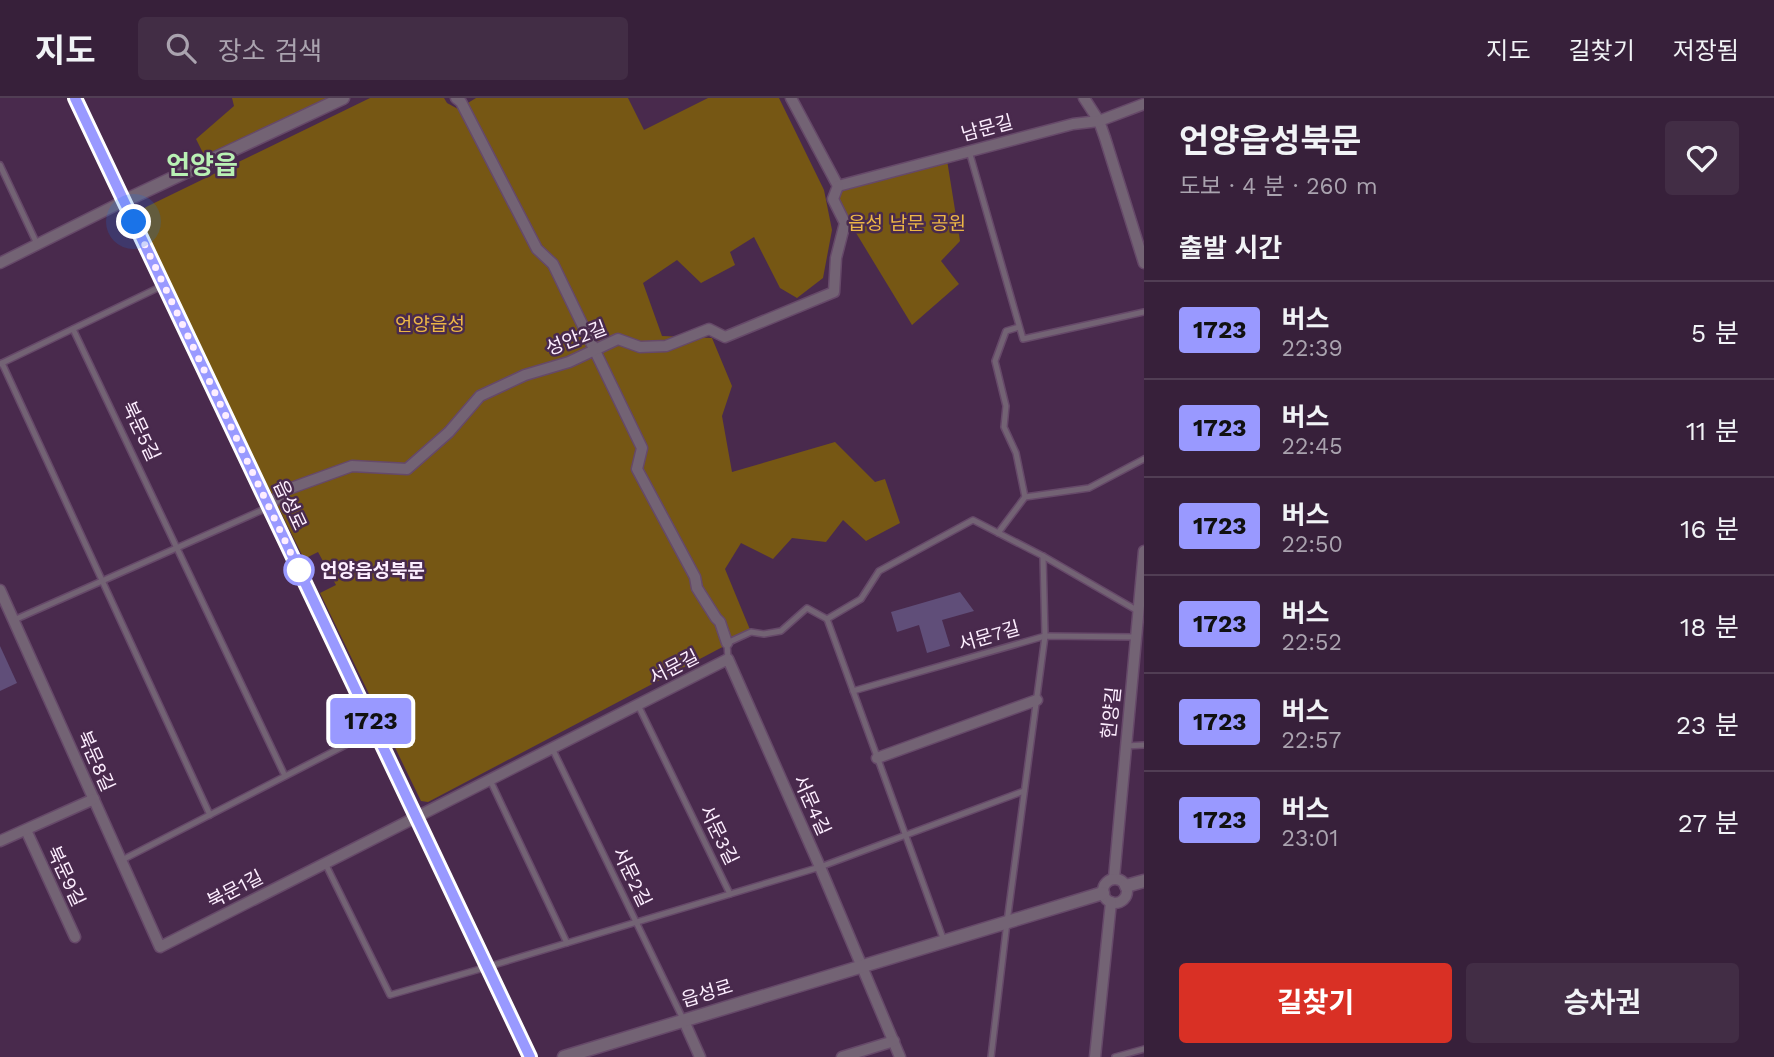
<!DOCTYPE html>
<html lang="ko">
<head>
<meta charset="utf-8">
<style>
  :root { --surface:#37203a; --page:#422d45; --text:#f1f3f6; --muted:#aaa3af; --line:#513e54; --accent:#d93025 }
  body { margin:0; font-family:"Work Sans","Noto Sans KR",sans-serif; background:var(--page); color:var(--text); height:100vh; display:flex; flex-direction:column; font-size:26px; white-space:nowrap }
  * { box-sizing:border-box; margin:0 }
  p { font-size:23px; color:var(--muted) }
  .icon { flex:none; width:38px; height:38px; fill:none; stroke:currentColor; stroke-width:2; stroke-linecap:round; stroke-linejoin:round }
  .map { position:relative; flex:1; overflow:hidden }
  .details { display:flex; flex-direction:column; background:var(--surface); width:630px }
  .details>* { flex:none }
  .badge { padding:0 14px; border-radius:5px; font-size:24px; line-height:46px }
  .you { position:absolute; width:35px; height:35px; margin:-18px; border:5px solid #fff; border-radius:50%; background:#1a73e8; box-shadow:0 0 0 10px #1a73e833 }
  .map>.badge { position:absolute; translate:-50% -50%; box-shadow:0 0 0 4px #fff }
  h2 { padding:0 35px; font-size:26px; line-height:63px }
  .round { display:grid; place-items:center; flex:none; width:74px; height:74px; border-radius:7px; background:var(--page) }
  .head { display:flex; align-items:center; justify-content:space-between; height:119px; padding:0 35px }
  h1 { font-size:33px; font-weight:700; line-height:52px }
  .button { display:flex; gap:14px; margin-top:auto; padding:14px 35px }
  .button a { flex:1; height:80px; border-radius:7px; background:var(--accent); color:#fff; font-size:28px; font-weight:700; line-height:80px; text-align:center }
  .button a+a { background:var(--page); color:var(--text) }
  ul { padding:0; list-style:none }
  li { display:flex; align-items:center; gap:21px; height:98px; padding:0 35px; border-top:2px solid var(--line) }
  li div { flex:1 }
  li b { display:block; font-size:26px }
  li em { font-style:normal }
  li .badge { min-width:77px; font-weight:700; text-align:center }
  header { display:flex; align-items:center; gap:42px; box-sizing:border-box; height:98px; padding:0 35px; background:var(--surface); border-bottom:2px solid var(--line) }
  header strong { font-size:33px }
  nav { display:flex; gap:38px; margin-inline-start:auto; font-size:24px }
  .search { width:490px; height:63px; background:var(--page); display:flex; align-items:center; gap:18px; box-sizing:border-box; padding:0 24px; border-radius:7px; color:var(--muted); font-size:26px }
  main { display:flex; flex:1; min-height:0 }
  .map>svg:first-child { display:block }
</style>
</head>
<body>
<header>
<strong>지도</strong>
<div class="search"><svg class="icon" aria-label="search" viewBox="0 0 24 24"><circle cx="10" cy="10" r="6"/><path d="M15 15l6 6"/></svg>장소 검색</div>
<nav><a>지도</a><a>길찾기</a><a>저장됨</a></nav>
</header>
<main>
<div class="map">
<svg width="1144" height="959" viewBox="0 0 1144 959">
  <rect width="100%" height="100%" fill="#492a4d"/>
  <g fill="#765714">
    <polygon points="232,0 330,0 205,59 196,41 234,8"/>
    <polygon points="370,0 444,0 447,5 458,11 476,0 628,0 644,32 708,0 779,0 824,92 832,132 823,180 797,200 780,190 754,139 730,154 735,167 701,185 677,162 643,185 662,238 712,240 732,288 722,318 732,374 835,344 875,384 885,381 900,425 866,443 843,422 826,444 792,440 773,461 741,445 725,471 751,534 428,704 421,703 320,495 336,487 318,454 304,461 204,259 138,115 146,109"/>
    <polygon points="947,62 960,143 941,163 959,186 912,227 836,102 843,91"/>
  </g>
  <g fill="#604e79">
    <polygon points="960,494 974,513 942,522 950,548 927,555 919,527 897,534 891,514"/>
    <polygon points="0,548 17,585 0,593"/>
  </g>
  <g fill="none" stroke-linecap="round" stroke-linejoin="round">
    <defs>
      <g id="service">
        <polyline points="969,53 1023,241 1144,214"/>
        <polyline points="0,67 37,146"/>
        <polyline points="1019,229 1006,233 995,263 1006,308 1004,329 1016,355 1025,399"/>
        <polyline points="73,231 285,678"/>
        <polyline points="2,265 210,717"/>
        <polyline points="0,266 164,187"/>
        <polyline points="998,435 1025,399 1089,390 1144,361"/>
        <polyline points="827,521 944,843"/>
        <polyline points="14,522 269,409"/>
        <polyline points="728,561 727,545 751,534 764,536 781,533 807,510 827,521 861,501 879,473 973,422 1043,458 1138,513"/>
        <polyline points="853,593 1045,538 1136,539"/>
        <polyline points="638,607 730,796"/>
        <polyline points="1126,648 1144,647"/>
        <polyline points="552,650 683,921"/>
        <polyline points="490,682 567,845"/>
        <polyline points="122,762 375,632"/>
        <polyline points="325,765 390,897 487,869 820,769 1024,693"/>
        <polyline points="991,959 1007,824 1045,538 1043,458"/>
        <polyline points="1115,959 1144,951"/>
      </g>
      <g id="minor">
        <polyline points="456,0 461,4 537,151 553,166 642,350 637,371 695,479 697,490 716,520 720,524 727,545"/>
        <polyline points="791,0 838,88"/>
        <polyline points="1084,0 1099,23 1105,40 1144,165"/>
        <polyline points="838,88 1073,26 1099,23 1144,6"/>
        <polyline points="0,165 124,103"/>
        <polyline points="269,409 283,393 352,368 407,371 449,334 480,298 525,277 569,264 618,241 640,249 666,248 709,231 725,239 834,194 836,160 845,125 833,101 838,88"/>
        <polyline points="0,492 160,849 728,561 820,769 900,959"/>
        <polyline points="877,660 1037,602"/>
        <polyline points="26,732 75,839"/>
        <polyline points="0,743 94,701"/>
        <polyline points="1114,780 1144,453"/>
        <circle cx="1115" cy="793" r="12"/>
        <polyline points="684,923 700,959"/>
        <polyline points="842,959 894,943"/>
        <polyline points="1095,959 1111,804"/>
      </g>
      <g id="tertiary">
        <polyline points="75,0 530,959"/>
        <polyline points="124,103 343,0"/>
        <polyline points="1126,788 1144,783"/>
        <polyline points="564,959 1103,795"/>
      </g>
    </defs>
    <use href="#service" stroke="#664969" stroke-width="8"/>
    <use href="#minor" stroke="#664969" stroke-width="13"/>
    <use href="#tertiary" stroke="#664969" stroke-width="15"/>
    <use href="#service" stroke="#736374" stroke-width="5"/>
    <use href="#minor" stroke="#736374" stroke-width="10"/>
    <use href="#tertiary" stroke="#736374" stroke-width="12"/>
  </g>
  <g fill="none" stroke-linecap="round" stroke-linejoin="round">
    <defs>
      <polyline id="line" points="75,0 530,959"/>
    </defs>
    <use href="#line" stroke="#fff" stroke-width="16"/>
    <use href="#line" stroke="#99f" stroke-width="10"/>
    <polyline stroke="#fdeeff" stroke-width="7" stroke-dasharray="0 12.6" points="134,124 304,483 299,472"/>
  </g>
  <circle fill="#fff" stroke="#99f" stroke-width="3.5" cx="299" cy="472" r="14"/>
  <g text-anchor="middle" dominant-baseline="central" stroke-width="5" stroke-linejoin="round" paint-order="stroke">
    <g font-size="19" fill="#fdeeff" stroke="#492a4d">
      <text transform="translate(987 30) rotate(-15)">남문길</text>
      <text transform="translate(576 240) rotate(-21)">성안2길</text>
      <text transform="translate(141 333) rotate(65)">북문5길</text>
      <text transform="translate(290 407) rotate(65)">읍성로</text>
      <text transform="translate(989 538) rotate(-16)">서문7길</text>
      <text transform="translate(674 569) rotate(-27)">서문길</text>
      <text transform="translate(1111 615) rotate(-84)">헌양길</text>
      <text transform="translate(96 663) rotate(66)">북문8길</text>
      <text transform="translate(812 707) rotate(66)">서문4길</text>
      <text transform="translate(719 737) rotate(64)">서문3길</text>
      <text transform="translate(66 778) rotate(65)">북문9길</text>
      <text transform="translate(632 779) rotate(64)">서문2길</text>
      <text transform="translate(235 791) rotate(-27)">북문1길</text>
      <text transform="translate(707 895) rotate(-17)">읍성로</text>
    </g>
    <g font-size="19" fill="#ecb646" stroke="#492a4d">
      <text x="907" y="125">읍성 남문 공원</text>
      <text x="430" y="226">언양읍성</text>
    </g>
    <g font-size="19" font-weight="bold" fill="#fdeeff" stroke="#492a4d" text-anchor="start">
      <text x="320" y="472">언양읍성북문</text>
    </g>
    <g font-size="26" font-weight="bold" fill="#b9f1b4" stroke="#492a4d">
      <text x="202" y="67">언양읍</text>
    </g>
  </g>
</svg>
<div class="you" style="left:134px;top:124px"></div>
<b class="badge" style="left:371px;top:623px;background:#99f;color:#111">1723</b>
</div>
<section class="details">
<div class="head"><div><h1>언양읍성북문</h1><p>도보 · 4 분 · 260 m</p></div><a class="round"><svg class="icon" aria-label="heart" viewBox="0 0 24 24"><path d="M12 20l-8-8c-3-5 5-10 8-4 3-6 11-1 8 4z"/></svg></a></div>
<h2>출발 시간</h2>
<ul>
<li><span class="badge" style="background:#99f;color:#111">1723</span><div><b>버스</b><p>22:39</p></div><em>5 분</em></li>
<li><span class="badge" style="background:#99f;color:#111">1723</span><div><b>버스</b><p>22:45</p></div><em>11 분</em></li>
<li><span class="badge" style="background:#99f;color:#111">1723</span><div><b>버스</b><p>22:50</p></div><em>16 분</em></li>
<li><span class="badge" style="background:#99f;color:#111">1723</span><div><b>버스</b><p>22:52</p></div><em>18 분</em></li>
<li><span class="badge" style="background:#99f;color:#111">1723</span><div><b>버스</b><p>22:57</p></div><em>23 분</em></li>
<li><span class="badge" style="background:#99f;color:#111">1723</span><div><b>버스</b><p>23:01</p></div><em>27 분</em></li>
</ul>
<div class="button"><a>길찾기</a><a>승차권</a></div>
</section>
</main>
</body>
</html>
